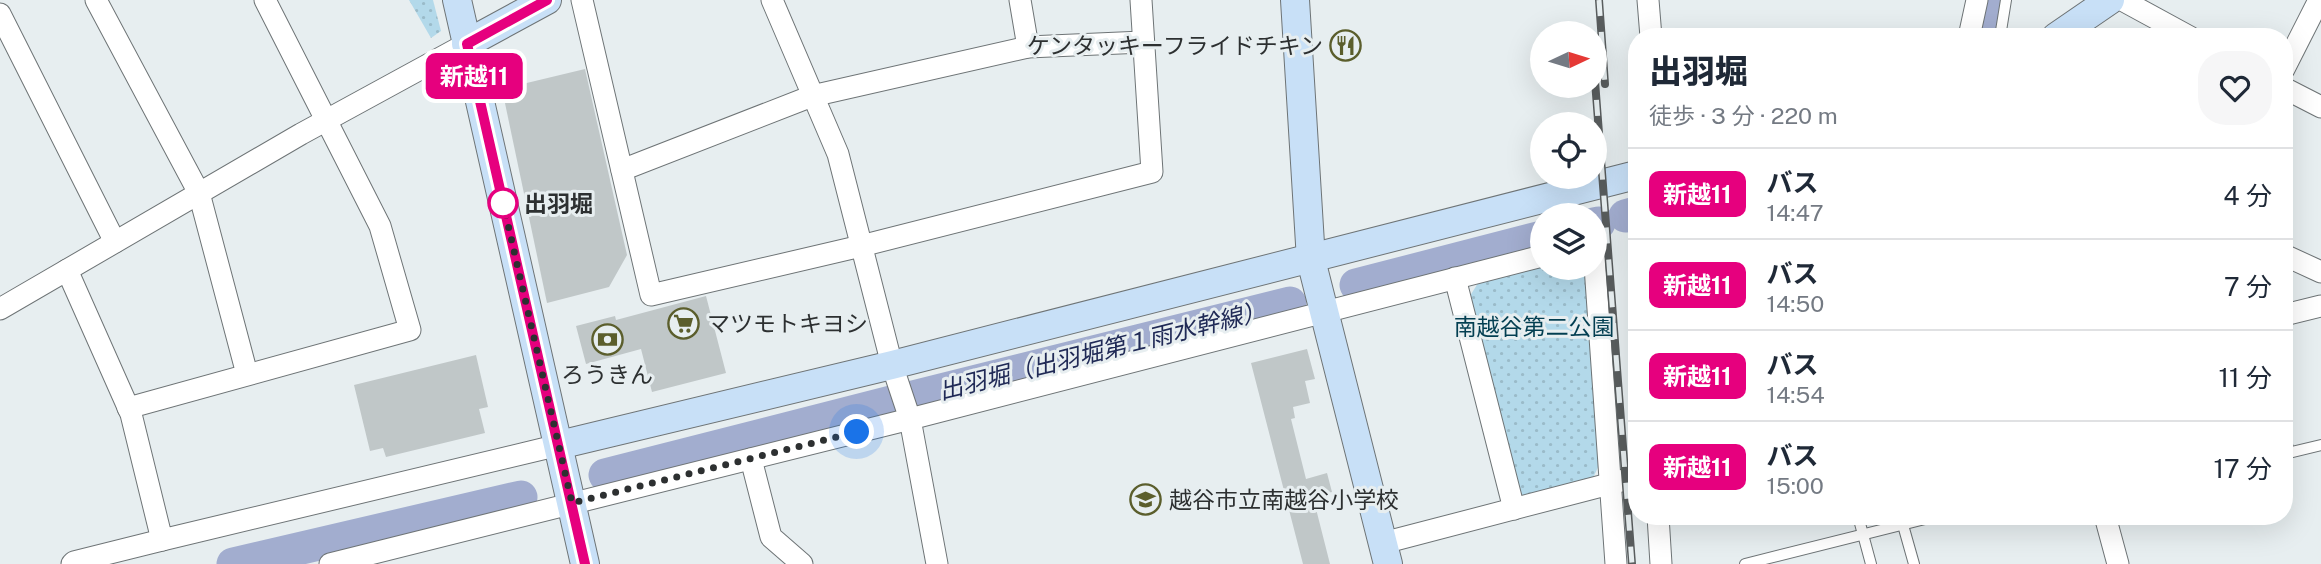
<!DOCTYPE html>
<html lang="ja">
<head>
<meta charset="utf-8">
<style>
  :root { --surface:#fff; --page:#f6f6f7; --text:#1f2937; --muted:#747a83; --line:#e0e1e3 }
  body { margin:0; font-family:"Public Sans","Noto Sans JP",sans-serif; background:var(--page); color:var(--text); height:100vh; display:flex; flex-direction:column; font-size:26px; white-space:nowrap }
  * { box-sizing:border-box; margin:0 }
  p { font-size:23px; color:var(--muted) }
  .icon { flex:none; width:38px; height:38px; fill:none; stroke:currentColor; stroke-width:2; stroke-linecap:round; stroke-linejoin:round }
  .map { position:relative; flex:1; overflow:hidden }
  .panel { position:absolute; left:1628px; top:28px; width:665px; height:497px; display:flex; flex-direction:column; background:var(--surface); border-radius:28px; box-shadow:0 7px 28px #0002 }
  .panel>* { flex:none }
  .badge { padding:0 14px; border-radius:10px; font-size:24px; line-height:46px }
  .needle { width:46px; rotate:86deg }
  .fabs { position:absolute; left:1530px; top:21px; display:grid; gap:14px }
  .fabs a { display:grid; place-items:center; width:77px; height:77px; border-radius:50%; background:var(--surface); box-shadow:0 7px 28px #0002; font-size:35px }
  .you { position:absolute; width:35px; height:35px; margin:-18px; border:5px solid #fff; border-radius:50%; background:#1a73e8; box-shadow:0 0 0 10px #1a73e833 }
  .map>.badge { position:absolute; translate:-50% -50%; box-shadow:0 0 0 4px #fff }
  .round { display:grid; place-items:center; flex:none; width:74px; height:74px; border-radius:28px; background:var(--page) }
  .headline { display:flex; align-items:center; justify-content:space-between; height:119px; padding:0 21px }
  h1 { font-size:33px; font-weight:800; line-height:52px }
  ul { padding:0; list-style:none }
  li { display:flex; align-items:center; gap:21px; height:91px; padding:0 21px; border-top:2px solid var(--line) }
  li div { flex:1 }
  li b { display:block; font-size:26px }
  li em { font-style:normal }
  li .badge { min-width:77px; font-weight:700; text-align:center }
  .map>svg:first-child { display:block }
</style>
</head>
<body>
<div class="map">
<svg width="2321" height="564" viewBox="0 0 2321 564">
  <defs>
    <pattern id="park-dots" width="8" height="8" patternUnits="userSpaceOnUse" patternTransform="scale(1.75)"><rect width="8" height="8" fill="#b3d9ea"/><path d="M2 2h.1M6 6h.1" fill="none" stroke="#9abbc9" stroke-width="1.8" stroke-linecap="round"/></pattern>
  </defs>
  <rect width="100%" height="100%" fill="#e7eef0"/>
  <g fill="url(#park-dots)">
    <polygon points="409,0 433,0 441,31 431,38"/>
    <polygon points="1542,267 1586,270 1599,465 1593,478 1525,497 1518,493 1470,296 1478,283"/>
  </g>
  <g fill="none" stroke-linecap="round" stroke-linejoin="round">
    <g stroke="#a2adcf" stroke-width="33">
      <polyline points="1984,37 1991,0"/>
      <polyline points="1625,216 1636,213"/>
      <polyline points="1594,224 1599,223"/>
      <polyline points="1356,285 1542,237"/>
      <polyline points="913,397 1290,303"/>
      <polyline points="605,475 891,402"/>
      <polyline points="233,564 521,497"/>
    </g>
  </g>
  <g fill="#c0c7c8">
    <polygon points="585,69 627,255 609,287 547,303 502,89"/>
    <polygon points="706,296 726,373 652,392 641,349 586,364 576,326 615,316 616,320"/>
    <polygon points="1307,349 1315,379 1305,381 1310,403 1293,407 1295,418 1291,419 1306,479 1327,473 1332,492 1313,497 1330,564 1303,564 1251,363"/>
    <polygon points="476,355 488,407 479,409 485,433 386,457 383,448 370,451 354,385"/>
  </g>
  <g fill="none" stroke-linecap="round" stroke-linejoin="round">
    <defs>
      <g id="lane">
        <polyline points="2000,37 2006,0"/>
        <polyline points="2284,431 2289,453"/>
        <polyline points="2284,454 2321,445"/>
        <polyline points="1858,516 1871,564"/>
        <polyline points="1903,525 1914,564"/>
        <polyline points="1745,564 1937,516"/>
      </g>
      <g id="street">
        <polyline points="96,0 199,193 247,374"/>
        <polyline points="582,0 651,295 861,246 1152,172 1141,0"/>
        <polyline points="772,0 838,154 892,365 910,419 937,564"/>
        <polyline points="1020,0 1028,47"/>
        <polyline points="1648,0 1651,37"/>
        <polyline points="2122,0 2190,37"/>
        <polyline points="0,14 115,242"/>
        <polyline points="1969,37 1977,0"/>
        <polyline points="2284,69 2319,0"/>
        <polyline points="2284,88 2321,107"/>
        <polyline points="622,170 812,96 1028,47 1143,42"/>
        <polyline points="1594,252 1616,564"/>
        <polyline points="2284,255 2321,272"/>
        <polyline points="67,270 131,414 162,540 559,445"/>
        <polyline points="1455,278 1514,509"/>
        <polyline points="0,309 301,134 466,44"/>
        <polyline points="2284,315 2321,306"/>
        <polyline points="128,408 410,330 380,226 265,0"/>
        <polyline points="751,459 771,537 802,564"/>
        <polyline points="1658,516 1661,564"/>
        <polyline points="2105,516 2118,564"/>
        <polyline points="1383,543 1636,477"/>
        <polyline points="72,564 74,562 162,540"/>
        <polyline points="330,564 910,419 1542,256"/>
      </g>
      <g id="secondary">
        <polyline points="457,0 585,564"/>
        <polyline points="1295,0 1311,260 1388,564"/>
        <polyline points="2056,37 2110,0"/>
        <polyline points="466,44 547,0"/>
        <polyline points="559,445 892,365 1636,175"/>
      </g>
    </defs>
    <use href="#lane" stroke="#6e7476" stroke-width="12"/>
    <use href="#street" stroke="#6e7476" stroke-width="23"/>
    <use href="#secondary" stroke="#6e7476" stroke-width="30"/>
    <use href="#lane" stroke="#fff" stroke-width="10"/>
    <use href="#street" stroke="#fff" stroke-width="21"/>
    <use href="#secondary" stroke="#c8e0f7" stroke-width="28"/>
    <defs>
      <g id="rail">
        <polyline points="1599,0 1605,84"/>
        <polyline points="1594,68 1632,564"/>
      </g>
    </defs>
    <use href="#rail" stroke="#595d5e" stroke-width="8"/>
    <use href="#rail" stroke="#e7eef0" stroke-width="5" stroke-dasharray="16" stroke-linecap="butt"/>
  </g>
  <g fill="none" stroke-linecap="round" stroke-linejoin="round">
    <defs>
      <polyline id="line" points="547,0 467,44 585,564"/>
    </defs>
    <use href="#line" stroke="#fff" stroke-width="16"/>
    <use href="#line" stroke="#e6007e" stroke-width="10"/>
    <polyline stroke="#2d3031" stroke-width="7" stroke-dasharray="0 12.6" points="503,203 572,503 857,432"/>
  </g>
  <defs>
    <symbol id="restaurant-ring" viewBox="-11 -11 22 22"><circle r="9.5" fill="#e7eef0" stroke="#5b5e2c" stroke-width="1.5"/><path d="M-5-6h1v4h1v-4h1v4h1v-4h1v5L-1.5 .5V6h-2V.5L-5-1ZM5-6V6H3V1.5H1.5Q1.5-4 5-6Z" fill="#5b5e2c"/></symbol>
    <symbol id="supermarket-ring" viewBox="-11 -11 22 22"><circle r="9.5" fill="#e7eef0" stroke="#5b5e2c" stroke-width="1.5"/><path d="M-6-5.5h2.5l.6 2H6L4.5 2H-2.5L-4.4-4H-6ZM-1.5 3.2a1.3 1.3 0 1 0 .1 0ZM3 3.2a1.3 1.3 0 1 0 .1 0Z" fill="#5b5e2c"/></symbol>
    <symbol id="bank-ring" viewBox="-11 -11 22 22"><circle r="9.5" fill="#e7eef0" stroke="#5b5e2c" stroke-width="1.5"/><path d="M-6-4H6V4H-6ZM0-2.3a2.3 2.3 0 1 0 0 4.6a2.3 2.3 0 1 0 0-4.6Z" fill="#5b5e2c"/></symbol>
    <symbol id="school-ring" viewBox="-11 -11 22 22"><circle r="9.5" fill="#e7eef0" stroke="#5b5e2c" stroke-width="1.5"/><path d="M0-5L7-2L0 1L-7-2ZM-4 1L0 2.5L4 1V4Q0 6-4 4Z" fill="#5b5e2c"/></symbol>
  </defs>
  <g fill-rule="evenodd">
    <use href="#restaurant-ring" x="1328" y="28" width="35" height="35"/>
    <use href="#supermarket-ring" x="666" y="306" width="35" height="35"/>
    <use href="#bank-ring" x="590" y="322" width="35" height="35"/>
    <use href="#school-ring" x="1128" y="482" width="35" height="35"/>
  </g>
  <circle fill="#fff" stroke="#e6007e" stroke-width="3.5" cx="503" cy="203" r="14"/>
  <g text-anchor="middle" dominant-baseline="central" stroke-width="6" stroke-linejoin="round" paint-order="stroke">
    <g font-size="23" fill="#2d3031" stroke="#e7eef0" text-anchor="start">
      <text x="1323" y="45" text-anchor="end">ケンタッキーフライドチキン</text>
      <text x="707" y="323">マツモトキヨシ</text>
      <text x="607" y="374" text-anchor="middle">ろうきん</text>
      <text x="1169" y="499">越谷市立南越谷小学校</text>
    </g>
    <g font-size="23" font-weight="bold" fill="#2d3031" stroke="#e7eef0" text-anchor="start">
      <text x="524" y="203">出羽堀</text>
    </g>
    <g font-size="23" fill="#023e51" stroke="#e7eef0">
      <text x="1534" y="326">南越谷第二公園</text>
    </g>
    <g font-size="24" font-style="italic" fill="#202a56" stroke="#e7eef0">
      <text transform="translate(1102 350) rotate(-14)">出羽堀（出羽堀第１雨水幹線）</text>
    </g>
  </g>
</svg>
<div class="fabs">
<a><svg class="needle" viewBox="-14 -14 28 28"><path d="M0-13l5 13h-10z" fill="#e53935"/><path d="M0 13l5-13h-10z" fill="#747a83"/></svg></a>
<a><svg class="icon" aria-label="locate" viewBox="0 0 24 24"><circle cx="12" cy="12" r="6"/><path d="M12 2v4M12 18v4M2 12h4M18 12h4"/></svg></a>
<a><svg class="icon" aria-label="layers" viewBox="0 0 24 24"><path d="M12 4l9 5-9 5-9-5zM3 14l9 5 9-5"/></svg></a>
</div>
<div class="you" style="left:857px;top:432px"></div>
<b class="badge" style="left:474px;top:76px;background:#e6007e;color:#fff">新越11</b>
<section class="panel">
<div class="headline"><div><h1>出羽堀</h1><p>徒歩 · 3 分 · 220 m</p></div><a class="round"><svg class="icon" aria-label="heart" viewBox="0 0 24 24"><path d="M12 20l-8-8c-3-5 5-10 8-4 3-6 11-1 8 4z"/></svg></a></div>
<ul>
<li><span class="badge" style="background:#e6007e;color:#fff">新越11</span><div><b>バス</b><p>14:47</p></div><em>4 分</em></li>
<li><span class="badge" style="background:#e6007e;color:#fff">新越11</span><div><b>バス</b><p>14:50</p></div><em>7 分</em></li>
<li><span class="badge" style="background:#e6007e;color:#fff">新越11</span><div><b>バス</b><p>14:54</p></div><em>11 分</em></li>
<li><span class="badge" style="background:#e6007e;color:#fff">新越11</span><div><b>バス</b><p>15:00</p></div><em>17 分</em></li>
</ul>
</section>
</div>
</body>
</html>
